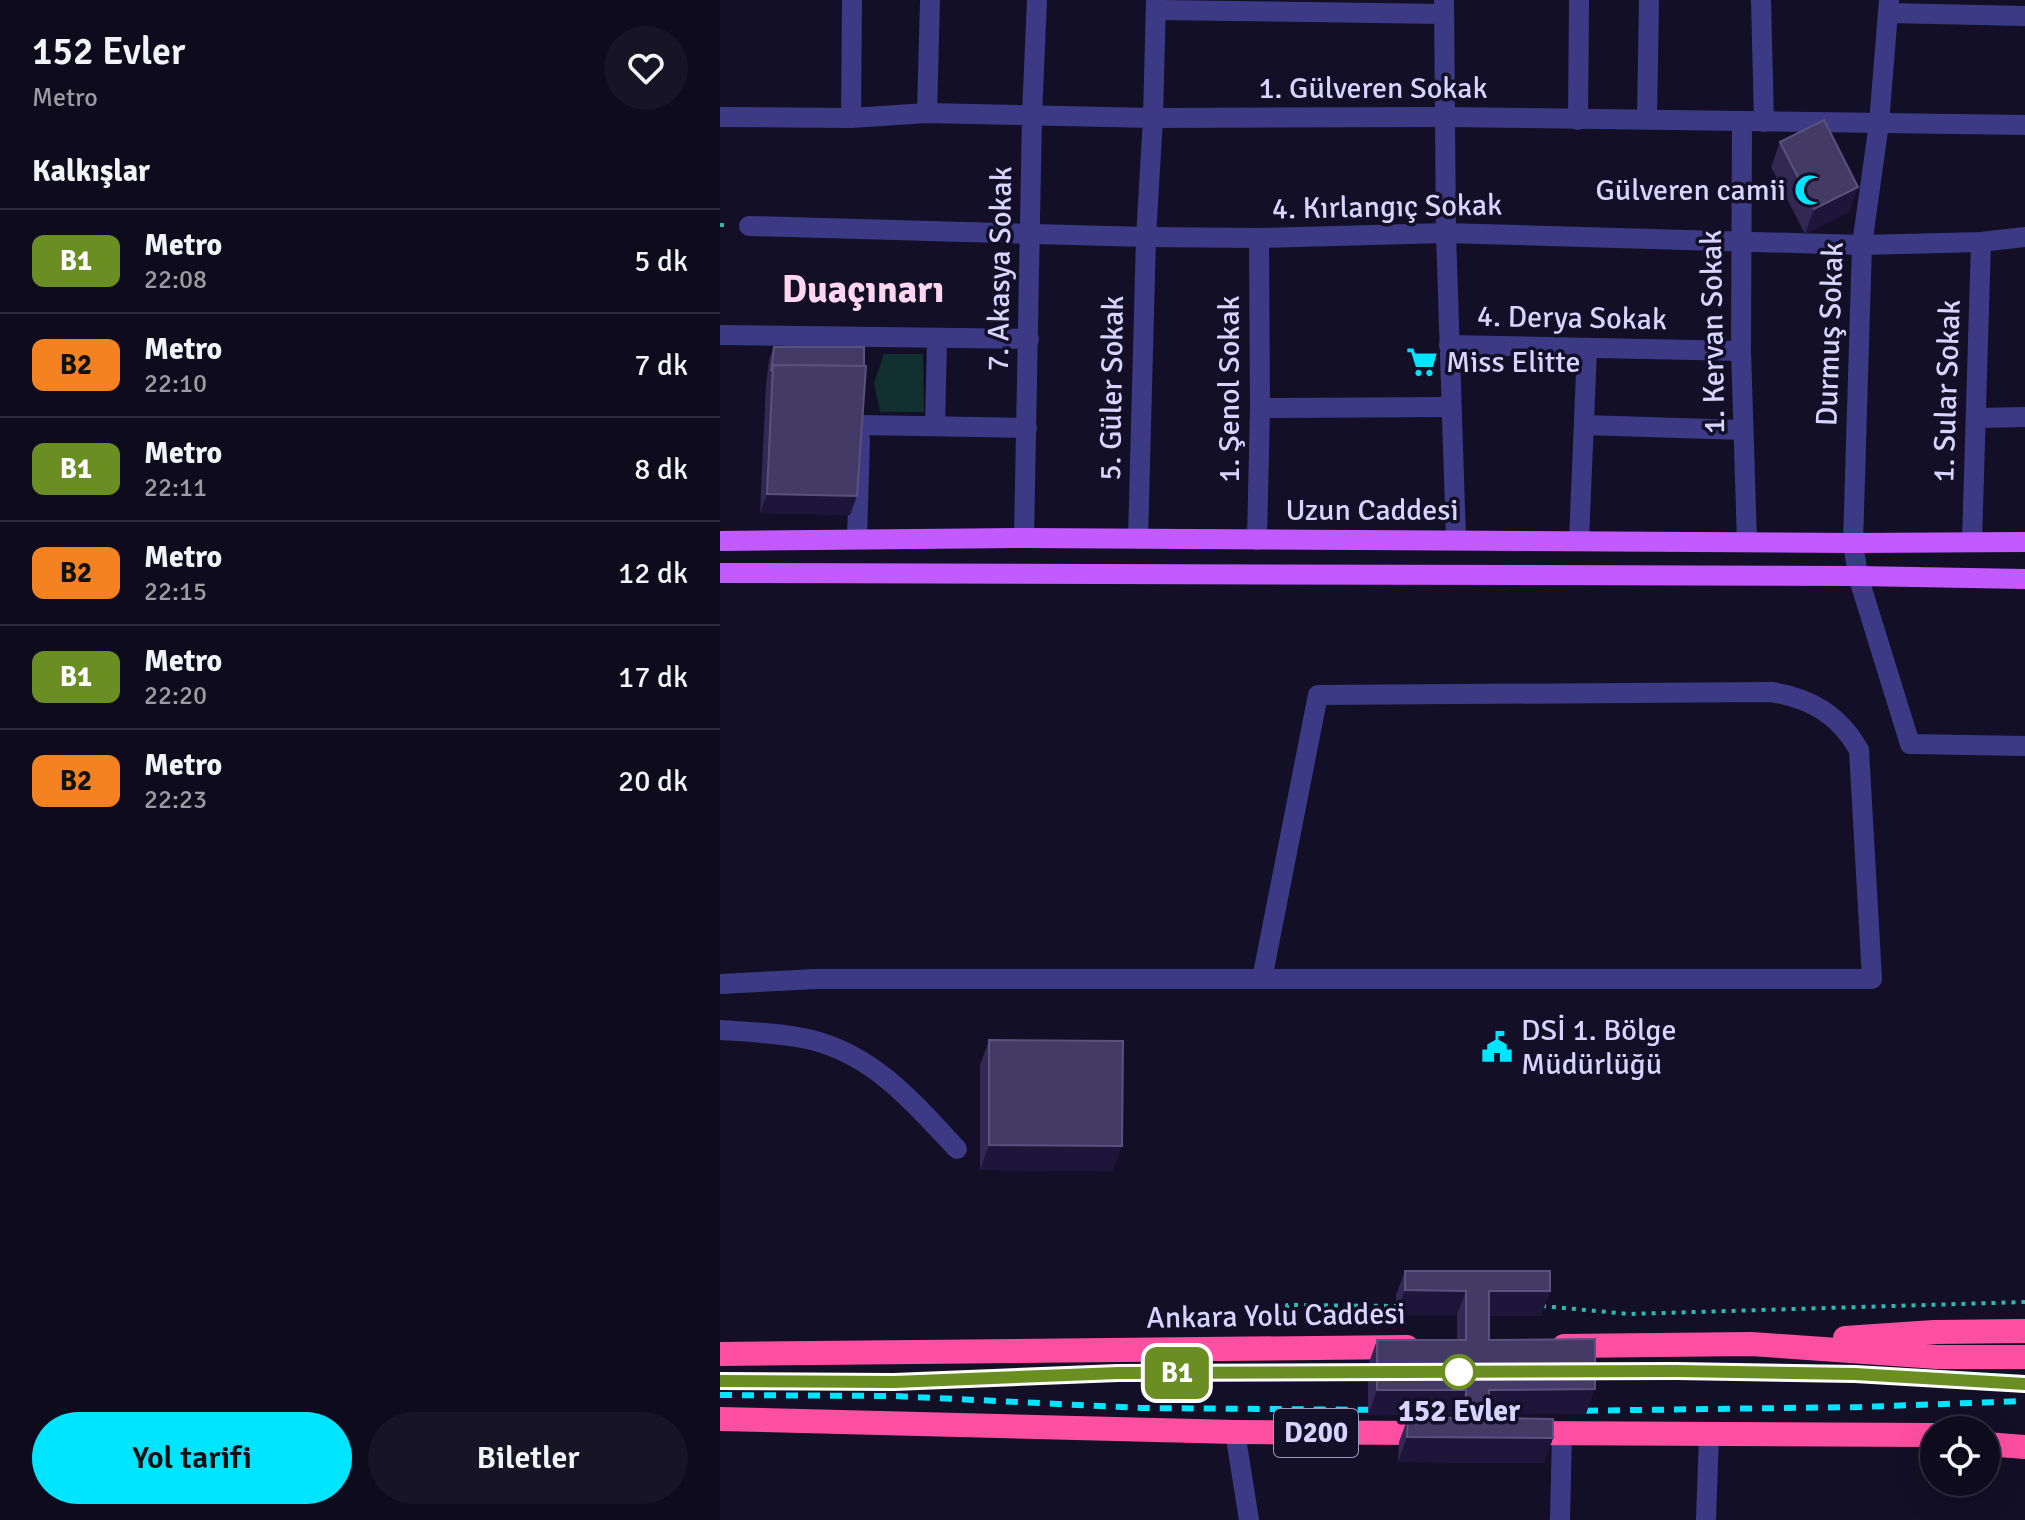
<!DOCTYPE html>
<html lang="tr">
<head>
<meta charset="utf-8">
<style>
  :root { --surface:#0e0b1c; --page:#171425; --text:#f1f3f6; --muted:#9b9ba3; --line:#2e2b3b; --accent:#00e5ff }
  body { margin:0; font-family:Signika,sans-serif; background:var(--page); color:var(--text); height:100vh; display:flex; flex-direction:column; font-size:30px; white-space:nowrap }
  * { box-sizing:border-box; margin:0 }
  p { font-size:26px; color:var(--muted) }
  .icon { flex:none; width:44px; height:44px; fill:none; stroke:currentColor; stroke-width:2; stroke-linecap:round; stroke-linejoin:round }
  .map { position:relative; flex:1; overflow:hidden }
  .side { display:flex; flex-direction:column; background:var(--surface); width:720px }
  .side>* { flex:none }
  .badge { padding:0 16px; border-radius:12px; font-size:28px; line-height:52px }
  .controls { position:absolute; left:1200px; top:1416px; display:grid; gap:16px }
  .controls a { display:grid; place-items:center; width:80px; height:80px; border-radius:50%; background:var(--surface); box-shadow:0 8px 32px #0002,0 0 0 2px var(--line); font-size:40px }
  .map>.badge { position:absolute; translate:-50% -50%; box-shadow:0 0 0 4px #fff }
  h2 { padding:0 32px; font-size:30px; line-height:72px }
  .round { display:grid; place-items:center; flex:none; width:84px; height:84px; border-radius:42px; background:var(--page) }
  .overview { display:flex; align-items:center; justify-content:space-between; height:136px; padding:0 32px }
  h1 { font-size:38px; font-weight:600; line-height:60px }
  .action { display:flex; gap:16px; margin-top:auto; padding:16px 32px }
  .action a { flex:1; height:92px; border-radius:48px; background:var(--accent); color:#111; font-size:32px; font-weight:600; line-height:92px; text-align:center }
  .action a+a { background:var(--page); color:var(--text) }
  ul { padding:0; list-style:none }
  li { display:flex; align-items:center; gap:24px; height:104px; padding:0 32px; border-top:2px solid var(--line) }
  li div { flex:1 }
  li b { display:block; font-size:30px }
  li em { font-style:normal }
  li .badge { min-width:88px; font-weight:700; text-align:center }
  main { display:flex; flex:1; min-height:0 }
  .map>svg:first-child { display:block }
</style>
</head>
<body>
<main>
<section class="side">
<div class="overview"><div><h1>152 Evler</h1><p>Metro</p></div><a class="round"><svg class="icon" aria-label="heart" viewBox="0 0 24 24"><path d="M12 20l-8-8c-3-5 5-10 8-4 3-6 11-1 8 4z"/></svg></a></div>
<h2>Kalkışlar</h2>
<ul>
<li><span class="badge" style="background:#6b8e23;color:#fff">B1</span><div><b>Metro</b><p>22:08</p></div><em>5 dk</em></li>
<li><span class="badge" style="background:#f58220;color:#111">B2</span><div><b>Metro</b><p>22:10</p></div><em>7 dk</em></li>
<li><span class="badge" style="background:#6b8e23;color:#fff">B1</span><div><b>Metro</b><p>22:11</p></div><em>8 dk</em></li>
<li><span class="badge" style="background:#f58220;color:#111">B2</span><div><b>Metro</b><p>22:15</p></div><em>12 dk</em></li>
<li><span class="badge" style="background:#6b8e23;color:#fff">B1</span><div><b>Metro</b><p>22:20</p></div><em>17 dk</em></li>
<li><span class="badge" style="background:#f58220;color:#111">B2</span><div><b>Metro</b><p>22:23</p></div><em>20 dk</em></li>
</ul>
<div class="action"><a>Yol tarifi</a><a>Biletler</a></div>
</section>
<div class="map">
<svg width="1305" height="1520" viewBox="0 0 1305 1520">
  <rect width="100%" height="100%" fill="#130f26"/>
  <polygon fill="#12302f" points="164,354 203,354 204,412 160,412 154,383"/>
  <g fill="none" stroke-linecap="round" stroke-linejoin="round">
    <g stroke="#2fb8b0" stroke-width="4" stroke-dasharray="4 6" stroke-linecap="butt">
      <polyline points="0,225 10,225"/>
      <polyline points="822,1306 909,1314 1305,1302"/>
      <polyline points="567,1328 567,1305 679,1306"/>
    </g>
    <g stroke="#3d3a85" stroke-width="20">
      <polyline points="724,0 726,233 736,539"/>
      <polyline points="1041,0 1044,122"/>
      <polyline points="1169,0 1159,123 1142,245 1133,543 1138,576 1190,744 1305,746"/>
      <polyline points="436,10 724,14"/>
      <polyline points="1168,13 1305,16"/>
      <polyline points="207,113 210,0"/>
      <polyline points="0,117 131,118 207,113 433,118 725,117 1305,125"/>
      <polyline points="131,118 132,0"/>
      <polyline points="927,119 929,0"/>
      <polyline points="858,120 859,0"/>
      <polyline points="1022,121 1021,351 1027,542"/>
      <polyline points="29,226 426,237 539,238 726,233 1142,245 1261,242 1305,237"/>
      <polyline points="0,335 309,339"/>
      <polyline points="729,345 1021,351"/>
      <polyline points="540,408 731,407"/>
      <polyline points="1257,418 1305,417"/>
      <polyline points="141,425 307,428"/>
      <polyline points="864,425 1023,430"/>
      <polyline points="215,426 217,340"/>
      <polyline points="304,538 312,115 317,0"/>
      <polyline points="137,539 140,439"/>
      <polyline points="418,539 426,237 433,118 436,0"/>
      <polyline points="537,540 540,408 539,238"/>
      <polyline points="859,540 867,349"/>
      <polyline points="1252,541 1261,242"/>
      <path d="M0,984l96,-5h1056l-13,-229c-20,-35 -48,-52 -88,-58l-453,3 -56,284"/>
      <path d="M0,1030c30,2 62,3 92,10 63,16 102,63 145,109"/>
      <polyline points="515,1432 529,1520"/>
      <polyline points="840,1520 842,1433"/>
      <polyline points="986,1520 989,1435"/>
    </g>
    <g stroke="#c25bff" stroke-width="20">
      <polyline points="0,541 304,538 1133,543 1305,542"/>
      <polyline points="0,573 1138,576 1305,579"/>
    </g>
    <g stroke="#ff4fa3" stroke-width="24">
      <polyline points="1125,1338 1214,1332 1305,1331"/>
      <polyline points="844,1346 1031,1344 1217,1357 1305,1357"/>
      <polyline points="0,1354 687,1347"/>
      <polyline points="0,1419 515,1432 713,1433"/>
      <polyline points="802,1433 1214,1435"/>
      <polyline points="1266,1444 1305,1447"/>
    </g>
    <g stroke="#00e5ff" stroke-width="6" stroke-dasharray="12 10" stroke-linecap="butt">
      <polyline points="853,1371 1135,1374 1305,1384"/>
      <polyline points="0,1381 174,1382 398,1373 669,1372"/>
      <polyline points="0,1395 174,1396 421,1408 672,1410"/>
      <polyline points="844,1411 1140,1407 1305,1401"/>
    </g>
  </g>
  <g fill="#312854">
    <polygon points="1060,142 1138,187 1129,212 1085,234 1051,167"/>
    <polygon points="54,347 130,515 40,513 46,384 49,360"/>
    <polygon points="269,1040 393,1171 260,1170 260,1065"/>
    <polygon points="685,1271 830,1291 821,1316 769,1316 769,1340 866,1414 769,1414 769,1418 833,1438 824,1463 678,1462 679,1442 688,1417 737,1418 737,1415 648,1415 648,1365 657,1340 737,1340 737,1315 676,1315 676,1295"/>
  </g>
  <g fill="#1d163a">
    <polygon points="1138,187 1129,212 1085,234 1094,209"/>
    <polygon points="47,494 137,496 130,515 40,513"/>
    <polygon points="269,1145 402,1146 393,1171 260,1170"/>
    <polygon points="685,1290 746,1291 737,1315 676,1315"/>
    <polygon points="769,1291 830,1291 821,1316 760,1316"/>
    <polygon points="875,1389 866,1414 760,1415 769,1390"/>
    <polygon points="657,1390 746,1390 737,1415 648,1415"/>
    <polygon points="687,1437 833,1438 824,1463 678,1462"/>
  </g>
  <g fill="#433a66" stroke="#5a527e" stroke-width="2">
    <polygon points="1104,120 1138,187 1094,209 1060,142"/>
    <polygon points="54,347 144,347 144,366 53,365 51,371"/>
    <polygon points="53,365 146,366 137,496 47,494"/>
    <polygon points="269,1040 403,1041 402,1146 269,1145"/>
    <polygon points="685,1271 830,1271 830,1291 769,1291 769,1340 875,1339 875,1389 769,1390 769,1418 833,1419 833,1438 687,1437 688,1417 746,1418 746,1390 657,1390 657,1340 746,1340 746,1291 685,1290"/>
  </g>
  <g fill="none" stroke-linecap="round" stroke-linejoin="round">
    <defs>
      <polyline id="line" points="0,1381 174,1382 398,1373 956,1371 1135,1374 1305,1384"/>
    </defs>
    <use href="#line" stroke="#fff" stroke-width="18"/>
    <use href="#line" stroke="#6b8e23" stroke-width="12"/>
  </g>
  <defs>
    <symbol id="mosque-bare" viewBox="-9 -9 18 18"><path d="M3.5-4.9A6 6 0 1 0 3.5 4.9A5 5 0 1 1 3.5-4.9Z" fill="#00e5ff" stroke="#130f26" stroke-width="2.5" paint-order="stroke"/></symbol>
    <symbol id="supermarket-bare" viewBox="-9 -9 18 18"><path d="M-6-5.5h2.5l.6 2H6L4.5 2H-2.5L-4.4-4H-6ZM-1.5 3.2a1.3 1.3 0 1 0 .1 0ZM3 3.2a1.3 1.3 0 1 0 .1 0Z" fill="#00e5ff" stroke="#130f26" stroke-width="2.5" paint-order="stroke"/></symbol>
    <symbol id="civic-bare" viewBox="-9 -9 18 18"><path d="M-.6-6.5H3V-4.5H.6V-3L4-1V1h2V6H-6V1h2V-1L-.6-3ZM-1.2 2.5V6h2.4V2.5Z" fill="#00e5ff" stroke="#130f26" stroke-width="2.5" paint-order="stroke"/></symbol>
  </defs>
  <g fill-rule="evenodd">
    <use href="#mosque-bare" x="1068" y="168" width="44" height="44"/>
    <use href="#supermarket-bare" x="680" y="340" width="44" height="44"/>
    <use href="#civic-bare" x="755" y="1025" width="44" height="44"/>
  </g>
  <circle fill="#fff" stroke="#6b8e23" stroke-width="4" cx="739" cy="1372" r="16"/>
  <g text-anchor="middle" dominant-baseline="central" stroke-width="7" stroke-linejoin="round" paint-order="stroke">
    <rect fill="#130f26" stroke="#9e99be" stroke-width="2" x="554" y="1409" width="84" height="48" rx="6"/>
    <g font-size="28" font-weight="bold" fill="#d9d4ff">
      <text x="596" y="1433">D200</text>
    </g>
    <g font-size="30" fill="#d9d4ff" stroke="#130f26">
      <text x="653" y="88">1. Gülveren Sokak</text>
      <text transform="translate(667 207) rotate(-1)">4. Kırlangıç Sokak</text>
      <text transform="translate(280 269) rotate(-89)">7. Akasya Sokak</text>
      <text transform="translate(852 318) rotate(1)">4. Derya Sokak</text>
      <text transform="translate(993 332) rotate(-91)">1. Kervan Sokak</text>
      <text transform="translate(1110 334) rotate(-88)">Durmuş Sokak</text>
      <text transform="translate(392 388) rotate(-89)">5. Güler Sokak</text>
      <text transform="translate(509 389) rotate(-90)">1. Şenol Sokak</text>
      <text transform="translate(1227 391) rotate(-88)">1. Sular Sokak</text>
      <text x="652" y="510">Uzun Caddesi</text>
      <text transform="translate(556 1316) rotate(-1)">Ankara Yolu Caddesi</text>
    </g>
    <g font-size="30" fill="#d9d4ff" stroke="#130f26" text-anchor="start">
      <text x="1066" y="190" text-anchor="end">Gülveren camii</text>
      <text x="726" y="362">Miss Elitte</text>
      <text x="801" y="1030">DSİ 1. Bölge<tspan x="801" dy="34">Müdürlüğü</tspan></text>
    </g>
    <g font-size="30" font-weight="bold" fill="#d9d4ff" stroke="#130f26">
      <text x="739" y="1411">152 Evler</text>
    </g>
    <g font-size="38" font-weight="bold" fill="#ffd6f0" stroke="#130f26">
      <text x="143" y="289">Duaçınarı</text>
    </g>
  </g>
</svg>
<div class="controls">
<a><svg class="icon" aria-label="locate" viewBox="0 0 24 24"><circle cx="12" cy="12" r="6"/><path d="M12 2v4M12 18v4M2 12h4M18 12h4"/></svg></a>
</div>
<b class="badge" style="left:457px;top:1373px;background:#6b8e23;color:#fff">B1</b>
</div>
</main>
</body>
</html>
